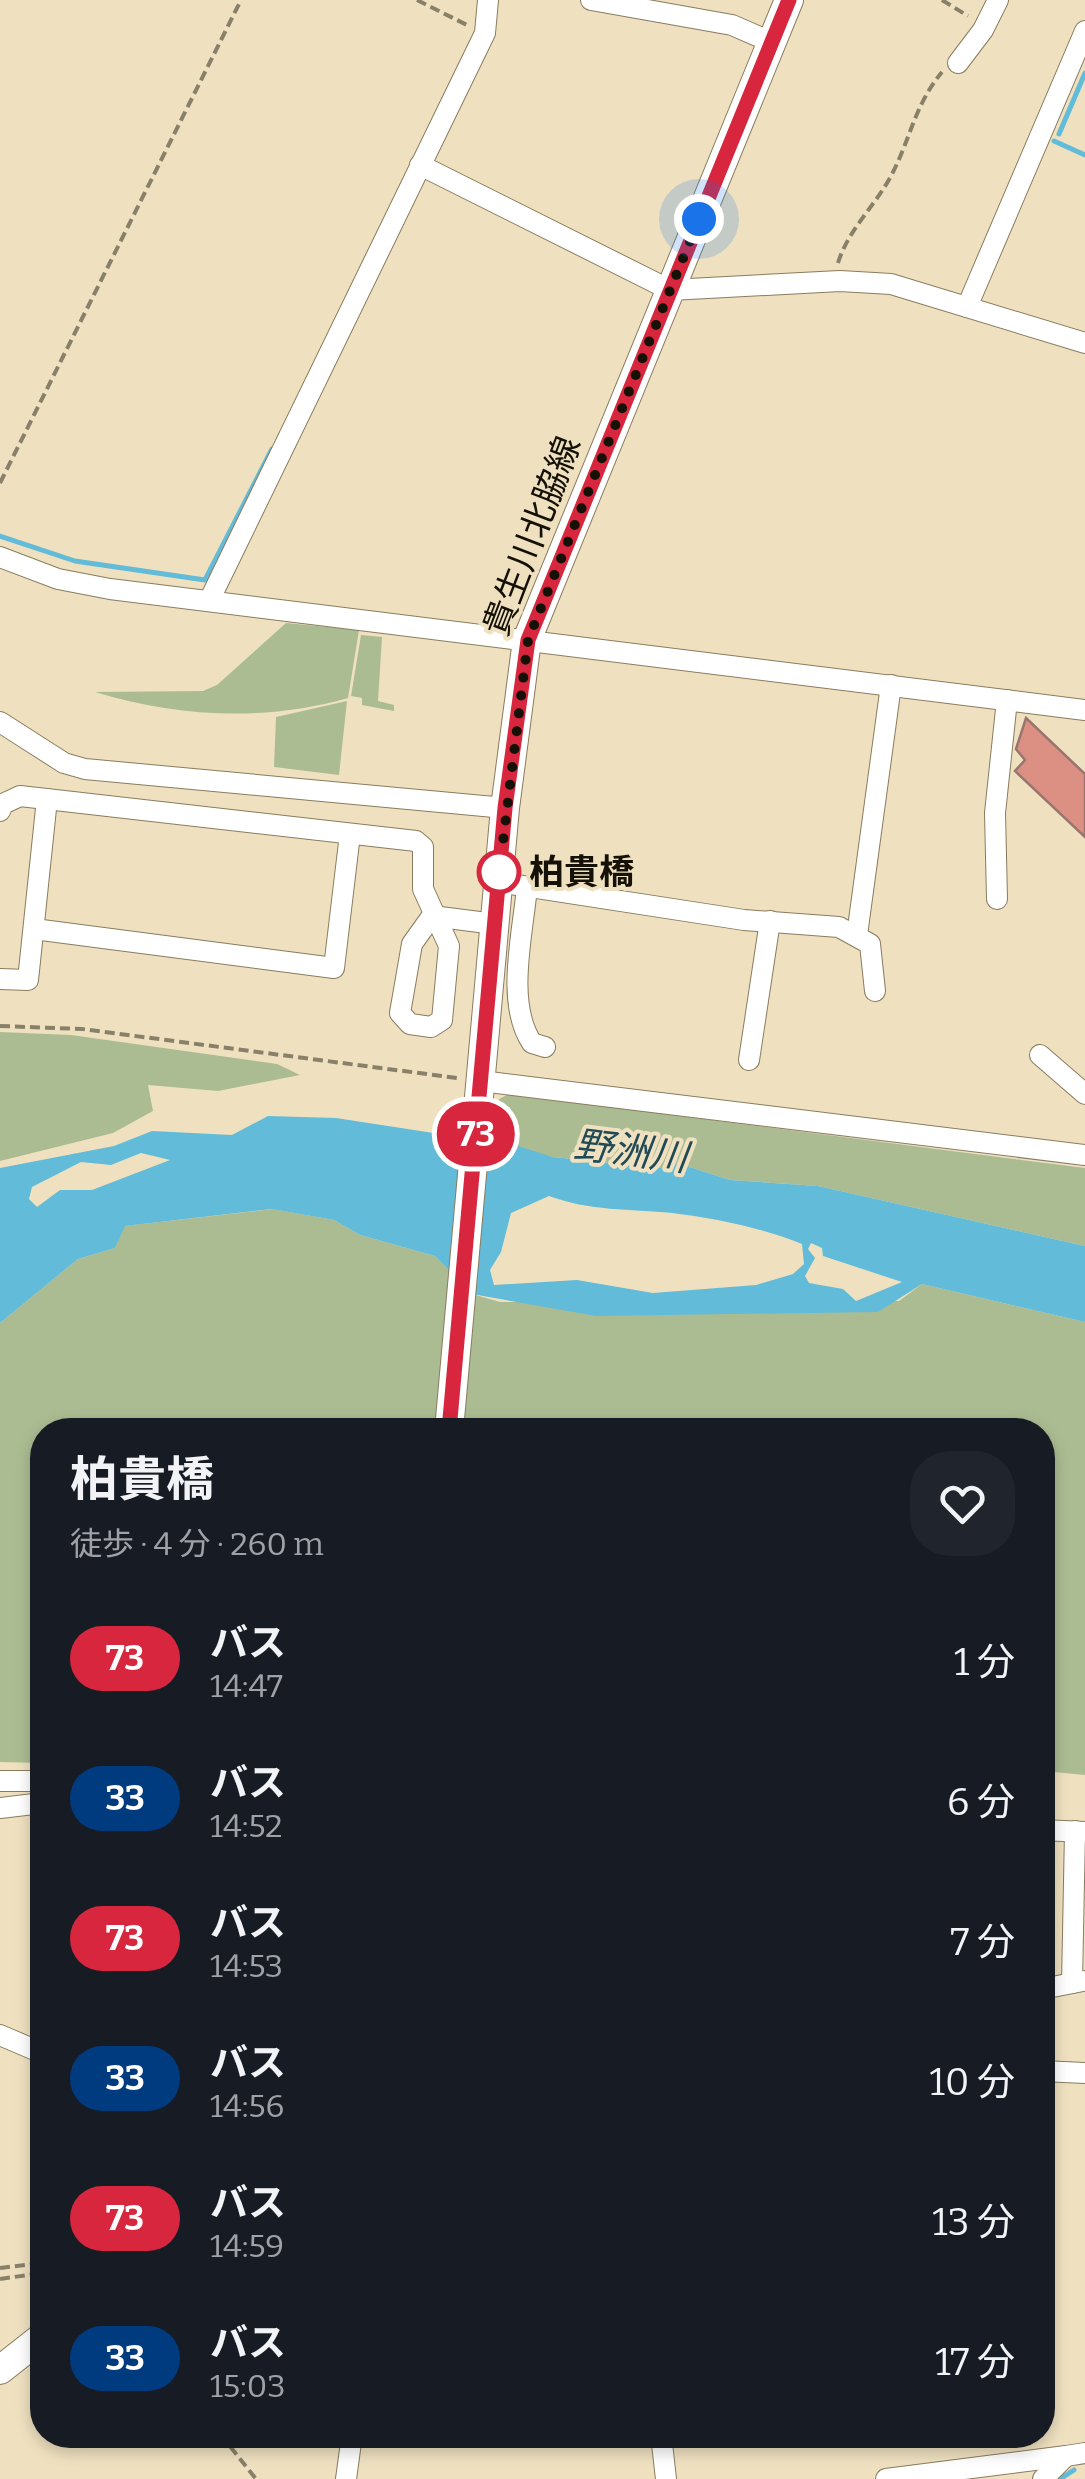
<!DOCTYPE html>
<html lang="ja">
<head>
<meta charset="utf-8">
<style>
  :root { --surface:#171b24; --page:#20242c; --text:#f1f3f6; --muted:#9ea1a6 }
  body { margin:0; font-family:Bitter,"Noto Sans JP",serif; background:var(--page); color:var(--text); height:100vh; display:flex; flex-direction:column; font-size:38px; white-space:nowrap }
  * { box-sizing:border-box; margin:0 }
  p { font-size:32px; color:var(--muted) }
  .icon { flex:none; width:55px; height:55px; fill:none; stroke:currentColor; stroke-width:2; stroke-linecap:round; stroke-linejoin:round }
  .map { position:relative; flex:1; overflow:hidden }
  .drawer { position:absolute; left:30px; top:1418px; width:1025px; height:1030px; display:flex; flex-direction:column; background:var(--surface); border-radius:40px; box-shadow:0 5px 15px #0003 }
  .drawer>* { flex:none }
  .badge { padding:0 20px; border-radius:32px; font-size:35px; line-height:65px }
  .you { position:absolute; width:50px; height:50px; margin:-25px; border:8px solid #fff; border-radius:50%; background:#1a73e8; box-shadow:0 0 0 15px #1a73e833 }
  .map>.badge { position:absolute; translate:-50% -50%; box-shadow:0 0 0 5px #fff }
  .round { display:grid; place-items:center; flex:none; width:105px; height:105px; border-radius:40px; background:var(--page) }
  .head { display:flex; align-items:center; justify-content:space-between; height:170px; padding:0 40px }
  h1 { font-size:48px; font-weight:700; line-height:75px }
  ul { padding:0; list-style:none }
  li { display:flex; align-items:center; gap:30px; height:140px; padding:0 40px }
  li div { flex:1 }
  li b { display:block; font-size:38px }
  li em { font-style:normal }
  li .badge { min-width:110px; font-weight:700; text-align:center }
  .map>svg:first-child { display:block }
</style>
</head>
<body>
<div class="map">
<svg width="1085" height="2479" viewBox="0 0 1085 2479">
  <rect width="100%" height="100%" fill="#efe1c0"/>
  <g fill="#acbc92">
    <path d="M286,623l73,7 -11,68c-84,24 -170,19 -253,-6l108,-1 14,-6z"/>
    <polygon points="361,635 382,637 378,701 394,705 394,711 362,705 362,698 351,696"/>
    <polygon points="347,701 339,775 274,767 276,717"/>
    <polygon points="0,1032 71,1035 277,1064 300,1075 218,1091 148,1085 153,1111 113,1133 0,1161"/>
    <path d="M509,1094l576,74v78l-267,-60 -88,-6 -53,-17 -6,6 -118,-12 -68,-18c2,-23 1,-35 24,-45z"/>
    <polygon points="273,1209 334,1220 360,1235 435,1256 472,1294 500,1302 899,1301 922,1284 1085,1322 1085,1775 1043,1771 1042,1430 42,1430 42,1763 0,1762 0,1323 78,1259 115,1248 124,1226"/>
  </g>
  <path fill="#62bbd8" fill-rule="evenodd" d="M268,1116l68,2 104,16 16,-7 97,30 117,12 7,-6 53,17 88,6 267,60v76l-163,-38 -44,28 -282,4 -124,-22 -37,-38 -75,-21 -26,-15 -62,-11 -147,17 -10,22 -37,11 -78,64v-155l114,-22 38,-15 80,4zM141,1153l29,7 -78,30h-32l-23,17 -8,-8 3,-12 49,-25 30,3zM549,1196c40,15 81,13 123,17 42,5 91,15 130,31l2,20 -11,10 -37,11 -103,8 -76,-13 -83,5 -4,-15 11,-18 10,-39zM811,1243l11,5 1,8 79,26 -46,19 -13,-12 -34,-6 -4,-7 10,-18 -7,-9z"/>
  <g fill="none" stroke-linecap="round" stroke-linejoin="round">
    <g stroke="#62bbd8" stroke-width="5">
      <polyline points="1059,134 1085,73"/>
      <polyline points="1054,141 1085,155"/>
      <polyline points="0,536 75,561 205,580 272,449"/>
      <polyline points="1060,2479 1074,2470"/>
    </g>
  </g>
  <polygon fill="#dc9084" stroke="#997570" stroke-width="2.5" points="1026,718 1085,774 1085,837 1015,771 1025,760 1016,749"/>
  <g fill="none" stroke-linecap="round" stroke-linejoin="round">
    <defs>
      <g id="minor">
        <polyline points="591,0 732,25 771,42"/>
        <polyline points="958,63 983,30 998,0"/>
        <polyline points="420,165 670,290 840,281 891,284 1085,343"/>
        <polyline points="967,307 1085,31"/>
        <polyline points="0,557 58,579 110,589 1085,710"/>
        <polyline points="209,601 485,33 488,0"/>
        <polyline points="0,722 64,763 85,769 505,808"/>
        <polyline points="0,811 3,804 20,796 416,841 423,847 423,889 449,946 442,1020 431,1027 410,1024 400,1013 412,944 432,916"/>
        <polyline points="498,882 744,920 839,927 870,944 875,991"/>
        <path d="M527,887c-4,46 -22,116 5,156l13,4"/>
        <polyline points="997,899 995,813 1007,700"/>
        <polyline points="432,916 495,924"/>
        <polyline points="34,929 334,968 350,834"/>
        <polyline points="857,935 891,685"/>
        <polyline points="0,979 28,980 47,799"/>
        <polyline points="1040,1055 1085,1094"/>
        <polyline points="749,1060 770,921"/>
        <polyline points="481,1081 1085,1155"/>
        <polyline points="0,1781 42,1781"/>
        <polyline points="0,1808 42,1803"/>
        <polyline points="1042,1830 1085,1832"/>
        <polyline points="1072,1983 1075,1831"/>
        <polyline points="1042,1989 1083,1981"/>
        <polyline points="0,2035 42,2053"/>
        <polyline points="1042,2071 1085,2073"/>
        <polyline points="661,2435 666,2479"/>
        <polyline points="346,2479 352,2435"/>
        <polyline points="886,2479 1066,2456"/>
        <polyline points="1043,2479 1066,2456 1085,2453"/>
      </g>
      <g id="major">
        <polyline points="449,1430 505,808 527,640 789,0"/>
        <polyline points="0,2370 42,2337"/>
      </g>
    </defs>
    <use href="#minor" stroke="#897c5e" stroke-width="22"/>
    <use href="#major" stroke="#897c5e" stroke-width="30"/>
    <g stroke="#898069" stroke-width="4" stroke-dasharray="10 5" stroke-linecap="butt">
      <polyline points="417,0 467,25"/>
      <polyline points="942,0 968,16"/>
      <path d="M838,263c10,-33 37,-57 53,-87 20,-38 23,-70 51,-104"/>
      <polyline points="0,483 241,0"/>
      <polyline points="0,1026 82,1029 457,1078"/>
      <polyline points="0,2268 42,2263"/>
      <polyline points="0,2279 42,2273"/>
      <polyline points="221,2435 256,2479"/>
    </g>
    <use href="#minor" stroke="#fff" stroke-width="20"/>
    <use href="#major" stroke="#fff" stroke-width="28"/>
  </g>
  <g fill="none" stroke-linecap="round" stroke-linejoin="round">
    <defs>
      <polyline id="line" points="449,1430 505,808 528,640 789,0"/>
    </defs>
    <use href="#line" stroke="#fff" stroke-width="22"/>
    <use href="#line" stroke="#d7263d" stroke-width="15"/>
    <polyline stroke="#151106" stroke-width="10" stroke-dasharray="0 18" points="499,872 498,882 528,640 699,219"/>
  </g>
  <circle fill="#fff" stroke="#d7263d" stroke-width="5" cx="499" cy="872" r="20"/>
  <g text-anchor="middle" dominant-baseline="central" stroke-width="8" stroke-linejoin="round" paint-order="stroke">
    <g font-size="35" fill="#151106" stroke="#efe1c0">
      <text transform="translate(532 536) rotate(-69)">貴生川北脇線</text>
    </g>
    <g font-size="35" font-weight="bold" fill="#151106" stroke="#efe1c0" text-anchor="start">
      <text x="529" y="872">柏貴橋</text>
    </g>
    <g font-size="38" font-style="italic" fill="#214956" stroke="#efe1c0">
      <text transform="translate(631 1151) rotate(7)">野洲川</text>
    </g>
  </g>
</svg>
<div class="you" style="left:699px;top:219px"></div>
<b class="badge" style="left:476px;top:1134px;background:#d7263d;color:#fff">73</b>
<section class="drawer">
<div class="head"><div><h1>柏貴橋</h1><p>徒歩 · 4 分 · 260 m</p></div><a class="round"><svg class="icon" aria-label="heart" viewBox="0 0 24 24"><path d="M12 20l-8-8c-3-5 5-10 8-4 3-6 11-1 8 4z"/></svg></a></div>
<ul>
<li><span class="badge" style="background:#d7263d;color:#fff">73</span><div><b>バス</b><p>14:47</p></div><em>1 分</em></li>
<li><span class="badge" style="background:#003b80;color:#fff">33</span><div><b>バス</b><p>14:52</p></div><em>6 分</em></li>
<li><span class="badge" style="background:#d7263d;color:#fff">73</span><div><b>バス</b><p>14:53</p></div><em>7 分</em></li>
<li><span class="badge" style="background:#003b80;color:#fff">33</span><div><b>バス</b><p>14:56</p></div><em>10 分</em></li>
<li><span class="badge" style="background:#d7263d;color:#fff">73</span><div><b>バス</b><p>14:59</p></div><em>13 分</em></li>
<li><span class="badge" style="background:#003b80;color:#fff">33</span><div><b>バス</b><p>15:03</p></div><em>17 分</em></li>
</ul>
</section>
</div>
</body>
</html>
